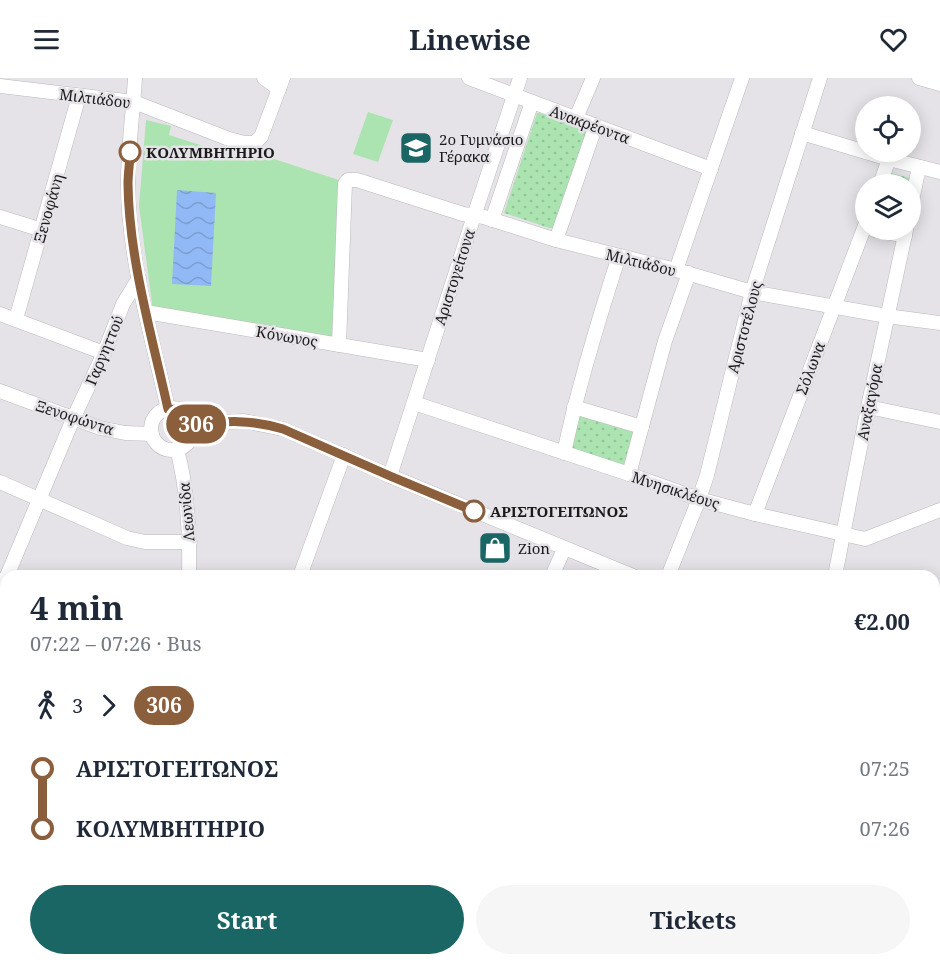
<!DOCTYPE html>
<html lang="en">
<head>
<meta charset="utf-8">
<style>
  :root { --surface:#fff; --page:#f6f6f7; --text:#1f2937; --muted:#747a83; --accent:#196664 }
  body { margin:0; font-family:"Noto Serif",serif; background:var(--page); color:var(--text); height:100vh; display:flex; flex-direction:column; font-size:22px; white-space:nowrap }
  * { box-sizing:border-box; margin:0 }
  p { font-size:20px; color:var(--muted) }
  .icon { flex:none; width:33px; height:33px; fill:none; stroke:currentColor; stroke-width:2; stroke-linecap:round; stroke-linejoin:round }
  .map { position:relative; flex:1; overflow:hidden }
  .sheet { position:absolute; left:0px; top:492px; width:940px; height:396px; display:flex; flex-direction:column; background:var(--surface); border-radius:18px 18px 0 0; box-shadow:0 3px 15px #0003 }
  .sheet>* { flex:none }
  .badge { padding:0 12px; border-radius:20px; font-size:21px; line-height:39px }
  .buttons { position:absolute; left:855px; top:18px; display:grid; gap:12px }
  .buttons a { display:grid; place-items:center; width:66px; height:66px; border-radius:50%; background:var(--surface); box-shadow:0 3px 15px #0003; font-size:30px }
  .map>.badge { position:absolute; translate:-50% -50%; box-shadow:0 0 0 3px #fff }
  .legs { display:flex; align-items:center; gap:9px; height:66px; padding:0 30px; font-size:20px }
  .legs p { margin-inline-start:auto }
  .summary { display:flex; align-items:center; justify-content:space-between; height:102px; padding:0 30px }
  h1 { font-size:33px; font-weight:700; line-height:45px }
  .button { display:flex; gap:12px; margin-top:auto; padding:12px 30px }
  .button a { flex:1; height:69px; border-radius:36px; background:var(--accent); color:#fff; font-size:24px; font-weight:700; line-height:69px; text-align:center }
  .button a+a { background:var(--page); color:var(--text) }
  ul { padding:0 30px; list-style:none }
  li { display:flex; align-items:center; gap:21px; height:60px; font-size:22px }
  li i { display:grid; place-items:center; width:9px; height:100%; margin:0 8px; background:currentColor }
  li i::after { content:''; width:15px; height:15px; margin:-8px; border:4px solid; border-radius:50%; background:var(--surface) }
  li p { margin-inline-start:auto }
  li:first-child i { background:linear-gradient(#0000 50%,currentColor 0) }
  li:last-child i { background:linear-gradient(currentColor 50%,#0000 0) }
  header { display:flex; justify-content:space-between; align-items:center; height:78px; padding:0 30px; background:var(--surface); font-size:27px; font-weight:700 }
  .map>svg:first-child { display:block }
</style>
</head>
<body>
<header><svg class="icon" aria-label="menu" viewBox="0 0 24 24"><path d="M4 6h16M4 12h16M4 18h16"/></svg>Linewise<svg class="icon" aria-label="heart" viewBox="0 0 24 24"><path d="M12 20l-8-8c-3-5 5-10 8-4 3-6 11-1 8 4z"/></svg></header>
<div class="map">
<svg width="940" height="888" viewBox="0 0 940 888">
  <defs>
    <pattern id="park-dots" width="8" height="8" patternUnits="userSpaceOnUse" patternTransform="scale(1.5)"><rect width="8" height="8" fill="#ace4b1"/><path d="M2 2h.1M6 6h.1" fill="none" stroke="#93c398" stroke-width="1.8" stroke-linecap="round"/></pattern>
    <pattern id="water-waves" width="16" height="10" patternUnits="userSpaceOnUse" patternTransform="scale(1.5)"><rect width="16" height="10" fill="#91b9f5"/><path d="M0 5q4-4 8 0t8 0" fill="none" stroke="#7c9ed1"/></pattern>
  </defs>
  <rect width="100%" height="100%" fill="#e5e3e7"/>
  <g fill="#ace4b1">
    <polygon points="368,34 393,42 378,84 353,76"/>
    <polygon points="146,42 171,48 169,57 228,76 231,67 342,103 336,263 153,233 139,128"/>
  </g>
  <g fill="url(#park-dots)">
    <polygon points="537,35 540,35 585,50 587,53 553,150 549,150 504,135"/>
    <polygon points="891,95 910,100 909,106 886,106"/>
    <polygon points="579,336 635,353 625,389 571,371"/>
  </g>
  <polygon fill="url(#water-waves)" points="177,112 216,115 211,208 172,206"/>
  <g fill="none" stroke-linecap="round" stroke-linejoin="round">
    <defs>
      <g id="minor">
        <path d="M135,0c-2,35 -7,70 -7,105 0,74 24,154 40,226"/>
        <polyline points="264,0 279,11"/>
        <polyline points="469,0 711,91"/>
        <polyline points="919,0 940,6"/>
        <polyline points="0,8 134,24 229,61 244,65 254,65 261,59 283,0"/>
        <polyline points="576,40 593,0"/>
        <polyline points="802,55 889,81 940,94"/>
        <polyline points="880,106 889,81"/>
        <polyline points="910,132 919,89"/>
        <polyline points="0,139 42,152"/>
        <polyline points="492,142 532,24"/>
        <polyline points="874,152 905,158"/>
        <polyline points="556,162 596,47"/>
        <polyline points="676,192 742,0"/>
        <polyline points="146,234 428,282"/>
        <polyline points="0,236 104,275"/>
        <polyline points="16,241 79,18"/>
        <polyline points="339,267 345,106 348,102 357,102 463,136 484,139 556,162 676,192 752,214 887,238 940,245"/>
        <polyline points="0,313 100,350 125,355 152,356"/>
        <polyline points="414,325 629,396 699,421 755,436 865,461 940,432"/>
        <polyline points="574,329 642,349"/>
        <polyline points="868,329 940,344"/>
        <circle cx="172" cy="351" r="21"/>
        <polyline points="193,346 244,343 283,351 390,398 633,498"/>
        <path d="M177,371c11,42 13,84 12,127"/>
        <path d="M564,375c14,-67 34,-132 55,-197"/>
        <polyline points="629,396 665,263 689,195"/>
        <polyline points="390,398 474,138 520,0"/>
        <polyline points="0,404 127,460 145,464 190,464"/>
        <polyline points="755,436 866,145"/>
        <polyline points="7,498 73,341 104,275 123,226 139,200"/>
        <polyline points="300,498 344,377"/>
        <polyline points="552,498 564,471"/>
        <polyline points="668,498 699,421 707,397 752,214 820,0"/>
        <polyline points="835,498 868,329 906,152"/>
        <polyline points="0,514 6,499"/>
        <polyline points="0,566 6,569"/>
        <polyline points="934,589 940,574"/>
        <polyline points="934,612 940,614"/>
        <polyline points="0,678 6,680"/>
        <polyline points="0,766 6,768"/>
        <polyline points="934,805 940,808"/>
        <polyline points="0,850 6,852"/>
        <polyline points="92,882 99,888"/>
        <polyline points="299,882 314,888"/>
        <polyline points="511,882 521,888"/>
        <polyline points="666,882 677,888"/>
        <polyline points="278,888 280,882"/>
        <polyline points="498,888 500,882"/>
      </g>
      <g id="major">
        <polyline points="934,742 940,735"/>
        <polyline points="847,888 851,882"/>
      </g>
    </defs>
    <use href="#minor" stroke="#bab9bc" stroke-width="15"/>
    <use href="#major" stroke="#bab9bc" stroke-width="20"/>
    <use href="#minor" stroke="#fff" stroke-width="14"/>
    <use href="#major" stroke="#fff" stroke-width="18"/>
  </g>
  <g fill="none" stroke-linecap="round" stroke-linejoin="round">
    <defs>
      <path id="line-1" d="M130,74c0,10 -2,21 -2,32 1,75 24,152 40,225 13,-1 20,4 25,15 34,-3 56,-5 90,5l107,47 84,35"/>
    </defs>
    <use href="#line-1" stroke="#fff" stroke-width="14"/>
    <use href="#line-1" stroke="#8b5e3c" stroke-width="9"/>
  </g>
  <defs>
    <symbol id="school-square" viewBox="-11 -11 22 22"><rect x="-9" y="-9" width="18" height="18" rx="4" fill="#196664" stroke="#e5e3e7"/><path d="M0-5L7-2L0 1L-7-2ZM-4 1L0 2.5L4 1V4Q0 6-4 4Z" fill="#fff"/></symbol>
    <symbol id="shop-square" viewBox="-11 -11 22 22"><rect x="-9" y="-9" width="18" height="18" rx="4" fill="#196664" stroke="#e5e3e7"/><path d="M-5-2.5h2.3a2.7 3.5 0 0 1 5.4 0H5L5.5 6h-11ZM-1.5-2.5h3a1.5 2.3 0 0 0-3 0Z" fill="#fff"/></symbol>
  </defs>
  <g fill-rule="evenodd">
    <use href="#school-square" x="397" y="51" width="38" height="38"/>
    <use href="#shop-square" x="476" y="451" width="38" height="38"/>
  </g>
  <g fill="#fff" stroke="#8b5e3c" stroke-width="3">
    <circle cx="130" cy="74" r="10"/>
    <circle cx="474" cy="433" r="10"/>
  </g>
  <g text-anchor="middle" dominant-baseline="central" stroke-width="5" stroke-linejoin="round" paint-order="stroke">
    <g font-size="15" fill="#1b1a1b" stroke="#e5e3e7">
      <text transform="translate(95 20) rotate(7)">Μιλτιάδου</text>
      <text transform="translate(590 46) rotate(20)">Ανακρέοντα</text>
      <text transform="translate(48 130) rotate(-74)">Ξενοφάνη</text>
      <text transform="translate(641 184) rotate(14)">Μιλτιάδου</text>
      <text transform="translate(454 199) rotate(-72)">Αριστογείτονα</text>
      <text transform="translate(744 249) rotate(-75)">Αριστοτέλους</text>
      <text transform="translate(287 258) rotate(10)">Κόνωνος</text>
      <text transform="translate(104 272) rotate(-67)">Γαργηττού</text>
      <text transform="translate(810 290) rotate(-69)">Σόλωνα</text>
      <text transform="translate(869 324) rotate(-79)">Αναξαγόρα</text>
      <text transform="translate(75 339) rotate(18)">Ξενοφώντα</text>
      <text transform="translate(676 412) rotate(18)">Μνησικλέους</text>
      <text transform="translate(186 434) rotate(-95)">Λεωνίδα</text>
    </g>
    <g font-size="15" fill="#1b1a1b" stroke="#e5e3e7" text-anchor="start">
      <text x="439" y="61">2ο Γυμνάσιο<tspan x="439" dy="17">Γέρακα</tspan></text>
      <text x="518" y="470">Zion</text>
    </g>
    <g font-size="15" font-weight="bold" fill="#1b1a1b" stroke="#e5e3e7" text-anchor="start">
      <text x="146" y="74">ΚΟΛΥΜΒΗΤΗΡΙΟ</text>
      <text x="490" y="433">ΑΡΙΣΤΟΓΕΙΤΩΝΟΣ</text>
    </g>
  </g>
</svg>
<div class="buttons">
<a><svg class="icon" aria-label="locate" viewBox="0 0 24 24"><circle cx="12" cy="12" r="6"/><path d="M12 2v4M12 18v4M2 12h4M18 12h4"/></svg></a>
<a><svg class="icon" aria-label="layers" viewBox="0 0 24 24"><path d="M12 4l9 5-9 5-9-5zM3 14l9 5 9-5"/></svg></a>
</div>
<b class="badge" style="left:196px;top:346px;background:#8b5e3c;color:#fff">306</b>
<section class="sheet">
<div class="summary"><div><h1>4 min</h1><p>07:22 – 07:26 · Bus</p></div><b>€2.00</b></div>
<div class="legs"><svg class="icon" aria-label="walk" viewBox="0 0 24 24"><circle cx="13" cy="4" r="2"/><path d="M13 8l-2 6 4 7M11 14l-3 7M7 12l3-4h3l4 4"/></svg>3<svg class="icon" aria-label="forward" viewBox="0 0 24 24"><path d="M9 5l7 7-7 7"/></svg><b class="badge" style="background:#8b5e3c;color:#fff">306</b></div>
<ul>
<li><i style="color:#8b5e3c"></i><b>ΑΡΙΣΤΟΓΕΙΤΩΝΟΣ</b><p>07:25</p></li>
<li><i style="color:#8b5e3c"></i><b>ΚΟΛΥΜΒΗΤΗΡΙΟ</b><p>07:26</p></li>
</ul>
<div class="button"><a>Start</a><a>Tickets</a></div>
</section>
</div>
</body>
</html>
